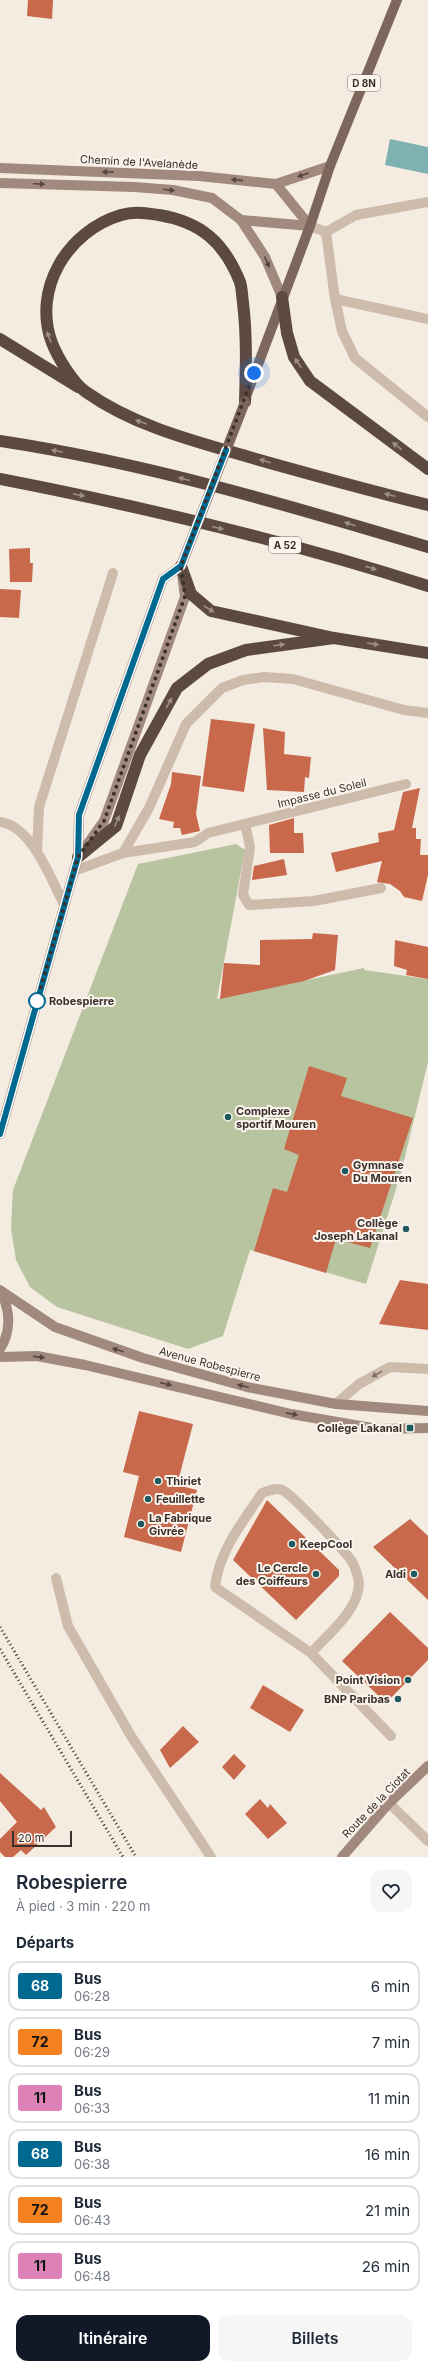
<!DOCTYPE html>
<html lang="fr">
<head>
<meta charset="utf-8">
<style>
  :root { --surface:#fff; --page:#f6f6f7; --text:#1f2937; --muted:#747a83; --line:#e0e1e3; --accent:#111827 }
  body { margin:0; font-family:Inter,sans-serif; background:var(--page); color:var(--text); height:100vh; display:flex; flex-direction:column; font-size:15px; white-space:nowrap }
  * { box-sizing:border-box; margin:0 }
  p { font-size:13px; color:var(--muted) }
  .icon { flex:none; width:22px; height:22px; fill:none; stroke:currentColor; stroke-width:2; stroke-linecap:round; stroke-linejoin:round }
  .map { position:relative; height:1857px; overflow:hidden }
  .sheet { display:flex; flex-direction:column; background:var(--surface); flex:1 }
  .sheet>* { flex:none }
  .badge { padding:0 8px; border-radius:3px; font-size:14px; line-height:26px }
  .scale { position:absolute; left:12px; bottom:10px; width:60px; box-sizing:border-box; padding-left:4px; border:2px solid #3b302b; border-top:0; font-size:11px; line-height:14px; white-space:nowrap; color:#3b302b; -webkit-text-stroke:3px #fbf5ee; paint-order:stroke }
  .you { position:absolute; width:20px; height:20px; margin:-10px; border:3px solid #fff; border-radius:50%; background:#1a73e8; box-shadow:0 0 0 6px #1a73e833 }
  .map>.badge { position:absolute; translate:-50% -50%; box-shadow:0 0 0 2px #fff }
  h2 { padding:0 16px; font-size:15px; line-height:36px }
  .round { display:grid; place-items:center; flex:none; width:42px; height:42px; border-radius:12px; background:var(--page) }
  .headline { display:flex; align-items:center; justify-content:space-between; height:68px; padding:0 16px }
  h1 { font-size:19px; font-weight:600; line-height:30px }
  .primary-button { display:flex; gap:8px; margin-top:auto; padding:8px 16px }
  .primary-button a { flex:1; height:46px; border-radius:12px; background:var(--accent); color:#fff; font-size:16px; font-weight:600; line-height:46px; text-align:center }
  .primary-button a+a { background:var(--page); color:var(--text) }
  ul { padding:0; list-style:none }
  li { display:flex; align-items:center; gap:12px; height:50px; margin:0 8px 6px; padding:0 8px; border:2px solid var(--line); border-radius:12px }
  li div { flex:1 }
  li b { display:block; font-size:15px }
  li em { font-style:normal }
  li .badge { min-width:44px; font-weight:700; text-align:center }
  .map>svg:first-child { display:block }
</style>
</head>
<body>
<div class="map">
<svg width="428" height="1857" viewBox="0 0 428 1857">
  <rect width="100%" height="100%" fill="#f4ebe1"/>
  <polygon fill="#b8c4a0" points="236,844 245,850 217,999 364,968 364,970 428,979 428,1062 401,1173 366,1284 250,1250 223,1336 188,1349 57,1307 30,1287 16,1260 11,1228 13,1190 138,864"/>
  <polygon fill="#7fb0b2" points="390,139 428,147 428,174 385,165"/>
  <g fill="#c8694b">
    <polygon points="28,0 53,0 52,19 27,16"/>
    <polygon points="30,548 30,563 33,563 32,582 10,582 9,549"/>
    <polygon points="0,589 21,590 19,618 0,617"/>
    <polygon points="211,719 255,724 244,792 202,786"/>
    <polygon points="263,728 285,732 284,754 311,757 309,778 305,777 304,792 267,790"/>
    <polygon points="172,772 201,776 196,814 200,831 182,835 180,828 173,828 174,822 159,819 171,784"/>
    <polygon points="420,788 412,828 416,828 416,839 421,839 420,855 428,855 428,875 422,901 404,897 400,891 390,884 377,882 382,861 336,872 331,853 379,842 378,833 394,830 403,792"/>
    <polygon points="294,818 294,833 303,833 304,853 270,853 269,825"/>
    <polygon points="284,859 287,875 252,880 254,866"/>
    <polygon points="313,933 338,935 335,970 304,981 220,999 224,963 260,965 260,940 312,939"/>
    <polygon points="395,940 428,947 428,979 406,975 407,970 394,966"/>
    <polygon points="309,1066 347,1078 341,1096 413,1118 370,1248 336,1239 326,1273 254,1251 273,1188 287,1192 299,1155 284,1149"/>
    <polygon points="400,1280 428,1284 428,1330 379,1324"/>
    <polygon points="139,1411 193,1424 177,1485 197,1490 181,1552 124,1537 139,1476 123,1472"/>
    <polygon points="267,1500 339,1570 339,1576 296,1620 233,1560"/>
    <polygon points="410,1519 428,1536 428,1600 373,1547"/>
    <polygon points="390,1612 428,1648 428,1660 386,1703 342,1661"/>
    <polygon points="263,1685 304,1710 290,1732 250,1708"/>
    <polygon points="183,1726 199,1742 170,1768 160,1750"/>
    <polygon points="234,1754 246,1766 234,1780 222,1767"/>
    <polygon points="0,1773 41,1810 44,1807 56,1827 26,1855 21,1850 13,1857 5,1857 0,1852 0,1839 17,1822 0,1801"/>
    <polygon points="260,1799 268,1808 270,1804 287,1823 268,1839 245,1814"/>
  </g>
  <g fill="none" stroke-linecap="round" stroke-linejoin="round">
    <g stroke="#cdbbac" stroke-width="10">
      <polyline points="326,232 356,215 428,202"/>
      <polyline points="335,299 428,319"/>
      <path d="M0,822c32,4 50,56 64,82"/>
      <polyline points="245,824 250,847 243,895 249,905 314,901 381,888"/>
      <polyline points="37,852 39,807 113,573"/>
      <polyline points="123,853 149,808 186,724 222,688 243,680 264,677 293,679 404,710 428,713"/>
      <polyline points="74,871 123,853 195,842 208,833 406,784"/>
      <polyline points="336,1404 359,1384 390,1367 428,1369"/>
      <polyline points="56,1578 68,1626 131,1736 211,1857"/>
      <path d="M311,1653l-96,-66c4,-36 27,-64 47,-94 6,-2 14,-6 20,-3 10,4 64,62 71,73 2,5 6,16 6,21 -1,27 -31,50 -48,69l80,83"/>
      <polyline points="389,1803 428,1841"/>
    </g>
    <polyline stroke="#cdbbac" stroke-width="10" points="310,226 326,232 335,299 342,331 355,358 428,417"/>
    <g stroke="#a18a7d" stroke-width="10">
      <polyline points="0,168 199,176 276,184 330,166"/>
      <polyline points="0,183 134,187 173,190 212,198 241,220 265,257 282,297"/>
      <polyline points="276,184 310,226"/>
      <polyline points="241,220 310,226"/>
      <polyline points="0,1134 78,857 79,815 163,579 181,566 185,597 104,821 84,849"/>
      <path d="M0,1290c10,19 12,40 0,59"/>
      <polyline points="1,1291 55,1327 143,1358 247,1387 336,1404 428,1411"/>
      <polyline points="0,1357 37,1356 85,1365 291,1414 337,1422 378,1429 428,1428"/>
      <polyline points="342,1857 389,1803 428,1766"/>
    </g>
    <polyline stroke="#7d675c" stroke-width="10" points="247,394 310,226 330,166 397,0"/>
    <g stroke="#5c4a42" stroke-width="12">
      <polyline points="282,297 287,333 294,357 310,381 428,469"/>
      <polyline points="0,339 78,387"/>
      <path d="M245,402c1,-34 2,-66 -2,-99 -1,-7 -1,-15 -3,-21 -16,-40 -39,-60 -81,-67 -14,-2 -25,-4 -38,0 -54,16 -89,75 -69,128 6,15 21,40 34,49 48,34 108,49 163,65 60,17 119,33 179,48"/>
      <path d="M0,441c146,22 287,64 428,106"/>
      <path d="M0,479c144,28 288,62 428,107"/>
      <polyline points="181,566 191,594 211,611 334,638 428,653"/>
      <polyline points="78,857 116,826 140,755 177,688 208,664 246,650 334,638"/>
    </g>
    <g stroke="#3b302b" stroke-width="3" stroke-dasharray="1 3" stroke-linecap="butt">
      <polyline points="0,1627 136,1857"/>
      <polyline points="0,1649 123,1857"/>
    </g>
    <polyline stroke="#7d675c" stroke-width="10" points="181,566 245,402"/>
  </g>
  <defs><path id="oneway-solid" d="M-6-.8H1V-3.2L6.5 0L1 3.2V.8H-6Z"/></defs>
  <g fill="#544640">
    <use href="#oneway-solid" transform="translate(108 172) rotate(-177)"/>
    <use href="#oneway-solid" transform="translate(303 175) rotate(161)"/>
    <use href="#oneway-solid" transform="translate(237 180) rotate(-174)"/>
    <use href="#oneway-solid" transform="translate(39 184) rotate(3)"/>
    <use href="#oneway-solid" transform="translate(169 190) rotate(7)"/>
    <use href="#oneway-solid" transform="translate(267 262) rotate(66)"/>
    <use href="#oneway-solid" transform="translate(118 1350) rotate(-162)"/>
    <use href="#oneway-solid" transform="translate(39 1357) rotate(6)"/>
    <use href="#oneway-solid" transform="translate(166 1384) rotate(13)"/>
    <use href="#oneway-solid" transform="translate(243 1386) rotate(-165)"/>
    <use href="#oneway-solid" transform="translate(292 1414) rotate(11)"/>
  </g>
  <g fill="#9c8e87">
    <use href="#oneway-solid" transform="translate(49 337) rotate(-111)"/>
    <use href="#oneway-solid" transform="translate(298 363) rotate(-125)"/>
    <use href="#oneway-solid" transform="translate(141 422) rotate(-160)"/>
    <use href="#oneway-solid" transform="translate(397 446) rotate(-143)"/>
    <use href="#oneway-solid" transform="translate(57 451) rotate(-168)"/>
    <use href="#oneway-solid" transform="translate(265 461) rotate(-164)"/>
    <use href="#oneway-solid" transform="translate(184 479) rotate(-166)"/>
    <use href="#oneway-solid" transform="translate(79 495) rotate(11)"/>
    <use href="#oneway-solid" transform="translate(390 495) rotate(-165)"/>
    <use href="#oneway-solid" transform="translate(350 524) rotate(-163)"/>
    <use href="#oneway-solid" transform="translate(218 528) rotate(14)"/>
    <use href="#oneway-solid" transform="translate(371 568) rotate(18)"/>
    <use href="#oneway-solid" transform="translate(209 609) rotate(32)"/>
    <use href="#oneway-solid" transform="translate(373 644) rotate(9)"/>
    <use href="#oneway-solid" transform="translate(279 645) rotate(-7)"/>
    <use href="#oneway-solid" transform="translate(169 703) rotate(-61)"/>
    <use href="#oneway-solid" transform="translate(117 821) rotate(-66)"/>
  </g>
  <use fill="#7d6f65" href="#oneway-solid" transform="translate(377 1374) rotate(151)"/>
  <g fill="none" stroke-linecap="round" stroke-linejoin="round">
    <defs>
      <polyline id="line" points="0,1134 78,857 79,815 163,579 181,566 226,450"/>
    </defs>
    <use href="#line" stroke="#fff" stroke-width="9"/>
    <use href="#line" stroke="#006990" stroke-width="6"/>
    <polyline stroke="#3b302b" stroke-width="4" stroke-dasharray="0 7.2" points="37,1001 78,857 104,821 185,596 181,566 254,373"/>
  </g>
  <circle fill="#fff" stroke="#006990" stroke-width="2" cx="37" cy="1001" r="8"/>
  <g fill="#1f5a5e" stroke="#fbf5ee" stroke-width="1.5">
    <circle cx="228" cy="1117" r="4"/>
    <circle cx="345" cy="1171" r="4"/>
    <circle cx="406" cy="1229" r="4"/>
    <rect x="406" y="1424" width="8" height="8" rx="2"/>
    <circle cx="158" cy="1481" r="4"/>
    <circle cx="148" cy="1499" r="4"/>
    <circle cx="141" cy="1524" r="4"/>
    <circle cx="292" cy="1544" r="4"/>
    <circle cx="316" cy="1574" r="4"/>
    <circle cx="414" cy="1574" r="4"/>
    <circle cx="408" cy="1680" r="4"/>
    <circle cx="398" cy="1699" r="4"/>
  </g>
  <g text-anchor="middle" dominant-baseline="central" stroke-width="4" stroke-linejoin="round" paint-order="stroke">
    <g fill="#fbf5ee" stroke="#756b66" stroke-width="1">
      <rect x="348" y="75" width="32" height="16" rx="3"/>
      <rect x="269" y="537" width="32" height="16" rx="3"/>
    </g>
    <g font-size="10" font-weight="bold" fill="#3b302b">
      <text x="364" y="83">D 8N</text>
      <text x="285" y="545">A 52</text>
    </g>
    <g font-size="11" fill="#3b302b" stroke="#fbf5ee">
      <text transform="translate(139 162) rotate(3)">Chemin de l'Avelanède</text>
      <text transform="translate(322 793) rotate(-14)">Impasse du Soleil</text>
      <text transform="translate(210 1364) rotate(15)">Avenue Robespierre</text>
      <text transform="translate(376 1803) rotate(-46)">Route de la Ciotat</text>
    </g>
    <g font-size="11" font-weight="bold" fill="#3b302b" stroke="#fbf5ee" text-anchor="start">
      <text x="49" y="1001">Robespierre</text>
    </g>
    <g font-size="11" font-weight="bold" fill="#3b302b" stroke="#fbf5ee" text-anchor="start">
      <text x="236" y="1111">Complexe<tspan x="236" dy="13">sportif Mouren</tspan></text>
      <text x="353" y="1165">Gymnase<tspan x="353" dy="13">Du Mouren</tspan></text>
      <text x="398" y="1223" text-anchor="end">Collège<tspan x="398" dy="13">Joseph Lakanal</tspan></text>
      <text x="402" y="1428" text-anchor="end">Collège Lakanal</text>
      <text x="166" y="1481">Thiriet</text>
      <text x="156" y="1499">Feuillette</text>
      <text x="149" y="1518">La Fabrique<tspan x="149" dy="13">Givrée</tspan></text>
      <text x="300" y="1544">KeepCool</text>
      <text x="308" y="1568" text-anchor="end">Le Cercle<tspan x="308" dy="13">des Coiffeurs</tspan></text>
      <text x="406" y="1574" text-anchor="end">Aldi</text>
      <text x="400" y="1680" text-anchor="end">Point Vision</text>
      <text x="390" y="1699" text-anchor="end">BNP Paribas</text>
    </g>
  </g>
</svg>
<div class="scale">20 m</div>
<div class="you" style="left:254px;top:373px"></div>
</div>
<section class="sheet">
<div class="headline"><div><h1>Robespierre</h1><p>À pied · 3 min · 220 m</p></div><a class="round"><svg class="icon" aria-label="heart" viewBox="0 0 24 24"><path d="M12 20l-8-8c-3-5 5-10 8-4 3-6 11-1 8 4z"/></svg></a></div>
<h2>Départs</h2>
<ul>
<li><span class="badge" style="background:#006990;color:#fff">68</span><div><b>Bus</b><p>06:28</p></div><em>6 min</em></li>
<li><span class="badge" style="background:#f58220;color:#111">72</span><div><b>Bus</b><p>06:29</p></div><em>7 min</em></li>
<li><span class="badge" style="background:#dc82b6;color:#111">11</span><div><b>Bus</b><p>06:33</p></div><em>11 min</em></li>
<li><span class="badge" style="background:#006990;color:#fff">68</span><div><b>Bus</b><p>06:38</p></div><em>16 min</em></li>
<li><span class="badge" style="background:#f58220;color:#111">72</span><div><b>Bus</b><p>06:43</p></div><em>21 min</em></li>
<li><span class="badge" style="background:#dc82b6;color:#111">11</span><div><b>Bus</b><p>06:48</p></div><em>26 min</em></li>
</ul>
<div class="primary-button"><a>Itinéraire</a><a>Billets</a></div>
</section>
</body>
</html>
